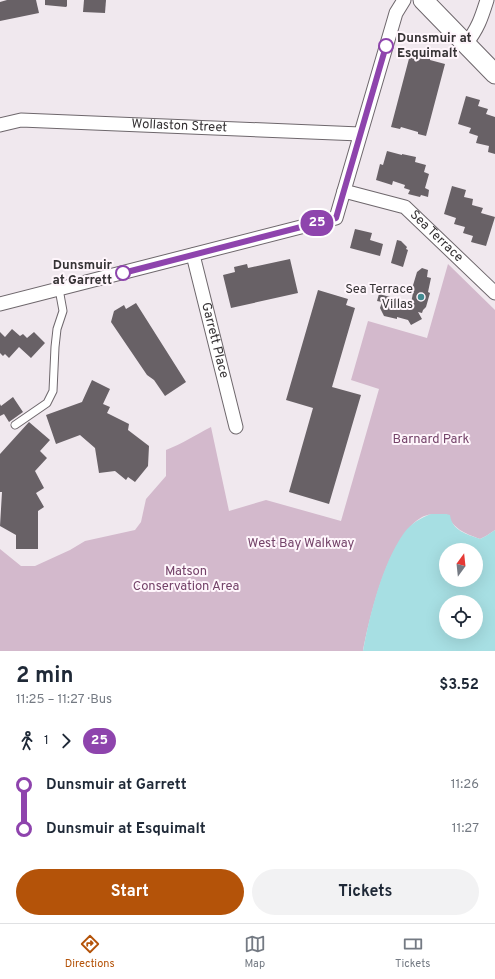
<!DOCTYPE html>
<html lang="en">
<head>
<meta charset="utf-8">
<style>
  :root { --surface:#fff; --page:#f2f2f3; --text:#1f2937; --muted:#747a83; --line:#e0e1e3; --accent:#b45309 }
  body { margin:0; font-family:Overpass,sans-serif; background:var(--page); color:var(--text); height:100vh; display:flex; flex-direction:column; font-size:15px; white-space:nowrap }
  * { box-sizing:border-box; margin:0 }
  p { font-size:13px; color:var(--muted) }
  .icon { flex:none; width:22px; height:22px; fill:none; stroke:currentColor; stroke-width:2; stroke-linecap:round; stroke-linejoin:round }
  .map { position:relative; height:651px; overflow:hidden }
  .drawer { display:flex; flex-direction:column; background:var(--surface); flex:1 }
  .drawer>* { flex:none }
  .badge { padding:0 8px; border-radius:13px; font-size:14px; line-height:26px }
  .needle { width:26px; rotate:15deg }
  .fabs { position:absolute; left:439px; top:543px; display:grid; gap:8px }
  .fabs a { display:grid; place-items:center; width:44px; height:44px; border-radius:50%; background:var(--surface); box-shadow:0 4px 16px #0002; font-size:20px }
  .map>.badge { position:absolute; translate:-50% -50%; box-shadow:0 0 0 2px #fff }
  .legs { display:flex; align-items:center; gap:6px; height:44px; padding:0 16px; font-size:13px }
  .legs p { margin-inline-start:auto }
  .head { display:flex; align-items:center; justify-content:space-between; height:68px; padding:0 16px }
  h1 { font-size:22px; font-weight:700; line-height:30px }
  .button { display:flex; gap:8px; margin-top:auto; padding:8px 16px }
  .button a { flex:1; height:46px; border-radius:24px; background:var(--accent); color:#fff; font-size:16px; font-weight:700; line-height:46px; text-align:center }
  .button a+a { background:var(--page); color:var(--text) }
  ul { padding:0 16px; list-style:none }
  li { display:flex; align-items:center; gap:14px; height:44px; font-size:15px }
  li i { display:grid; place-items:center; width:6px; height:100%; margin:0 5px; background:currentColor }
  li i::after { content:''; width:10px; height:10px; margin:-5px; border:3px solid; border-radius:50%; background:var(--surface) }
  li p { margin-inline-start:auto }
  li:first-child i { background:linear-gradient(#0000 50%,currentColor 0) }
  li:last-child i { background:linear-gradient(currentColor 50%,#0000 0) }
  .menu { display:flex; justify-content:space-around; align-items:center; height:56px; border-top:1px solid var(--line); background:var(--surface); font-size:11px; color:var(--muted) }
  .menu a { display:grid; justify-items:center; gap:2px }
  .menu .active { color:var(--accent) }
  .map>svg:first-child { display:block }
</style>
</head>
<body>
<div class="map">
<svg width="495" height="651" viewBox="0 0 495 651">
  <rect width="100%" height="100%" fill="#f0e8ee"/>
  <path fill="#d3b9cc" d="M448,264l47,46v220l-9,6 -6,3c-18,-7 -24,-9 -34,-25 -10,0 -19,-1 -27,5 -31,21 -49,96 -56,132h-363v-102l21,17h14l35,-16 15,-9 50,-11 6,-8 5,-23 20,-23v-26c16,-6 29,-15 45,-23l18,84 37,-11 75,21 38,-132 -28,-9 17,-59 59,17z"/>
  <path fill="#a7dfe3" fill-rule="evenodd" d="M431,514h15l4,1c2,16 17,19 30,24l6,-3 9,-6v121h-132c7,-37 19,-87 41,-118 7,-10 17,-15 27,-19zM446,550h30v30h-30zM446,602h30v30h-30z"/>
  <g fill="#686166">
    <polygon points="7,0 36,0 39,13 0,21 0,2"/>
    <polygon points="45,0 67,0 67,6 66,7 45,5"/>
    <polygon points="84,0 106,0 105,13 83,12"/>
    <polygon points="411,51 419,53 419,55 430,58 430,60 445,64 426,136 418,134 418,132 401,127 400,129 391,127"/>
    <polygon points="466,96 480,100 478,106 488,109 486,114 495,117 495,154 488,152 489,146 476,143 478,136 469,133 471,128 458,124"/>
    <polygon points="387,151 402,155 402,154 416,157 415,162 426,165 424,172 429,174 425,188 429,190 428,197 421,195 420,197 408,194 410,190 404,188 405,185 393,181 392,185 376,180 380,164 383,165"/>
    <polygon points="452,186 466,190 464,197 473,199 472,205 483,208 481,213 495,217 486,246 471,242 473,236 463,233 465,227 454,224 456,218 444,214"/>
    <polygon points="355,229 372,233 370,240 383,244 380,256 350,248"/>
    <polygon points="397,240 401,241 407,247 406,249 408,250 403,267 391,263"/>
    <polygon points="290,259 298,293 231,308 223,275 235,272 234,267 247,264 248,268"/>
    <polygon points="422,268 428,270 427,277 431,278 428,292 430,293 426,307 423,310 422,313 418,312 422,319 411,325 408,320 397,317 397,319 384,316 380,308 382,302 377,301 379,294 390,297 388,304 399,307 401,302 411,303 413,293 411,292 417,272"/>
    <polygon points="318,290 348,299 346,305 355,308 332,387 361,395 329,504 289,492 313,408 286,400"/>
    <polygon points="136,303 186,382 165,396 154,380 147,375 111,322 114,311 124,305 126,309"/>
    <polygon points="12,329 20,336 23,334 27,338 34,332 45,343 31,358 19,347 9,358 5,354 3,356 0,353 0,332 5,337"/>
    <polygon points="92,380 110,389 103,404 110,407 107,413 129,424 128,430 149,446 148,466 135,482 128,477 126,480 115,471 99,473 95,448 80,435 56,444 46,415 82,402"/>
    <polygon points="13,397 23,412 9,422 4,414 0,416 0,404 1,406"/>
    <polygon points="29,422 50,440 40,451 47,458 35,471 44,488 36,493 44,507 38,511 38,549 16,549 16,535 0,526 2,492 0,492 0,454"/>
  </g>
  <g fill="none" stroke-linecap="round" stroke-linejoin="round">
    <defs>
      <polyline id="lane" points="15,425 47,403 53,391 55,347 57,329 63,311 59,289"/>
      <g id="street">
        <path d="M466,44c12,-16 15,-25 21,-44"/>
        <path id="s1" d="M0,125l21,-5 339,14"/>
        <path id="s2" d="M344,191l61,16 90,86"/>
        <path id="s3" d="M193,255l43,172"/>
        <polyline points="0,304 336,218 396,13 404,0"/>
      </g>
      <polyline id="secondary" points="423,0 495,74"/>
    </defs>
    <use href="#lane" stroke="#6e676c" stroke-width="9"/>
    <use href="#street" stroke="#6e676c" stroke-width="15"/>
    <use href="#secondary" stroke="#6e676c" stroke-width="21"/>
    <use href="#lane" stroke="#fff" stroke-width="7"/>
    <use href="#street" stroke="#fff" stroke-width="13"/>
    <use href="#secondary" stroke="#fff" stroke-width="19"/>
  </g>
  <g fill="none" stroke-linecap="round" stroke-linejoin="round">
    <defs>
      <polyline id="line-1" points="123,273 336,218 386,46"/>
    </defs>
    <use href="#line-1" stroke="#fff" stroke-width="9"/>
    <use href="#line-1" stroke="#8e44ad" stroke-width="6"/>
  </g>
  <g fill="#fff" stroke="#8e44ad" stroke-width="2">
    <circle cx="386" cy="46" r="7"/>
    <circle cx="123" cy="273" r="7"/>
  </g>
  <circle fill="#438b91" stroke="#fef5fb" stroke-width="1.5" cx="421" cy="297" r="4"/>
  <g text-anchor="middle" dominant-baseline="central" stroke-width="4" stroke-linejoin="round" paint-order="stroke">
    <g font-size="13" font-weight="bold" fill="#353234" stroke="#fef5fb" text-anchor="start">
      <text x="397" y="39">Dunsmuir at<tspan x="397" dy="15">Esquimalt</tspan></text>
      <text x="112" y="266" text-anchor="end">Dunsmuir<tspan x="112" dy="15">at Garrett</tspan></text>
    </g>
    <g font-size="13" fill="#353234" stroke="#fef5fb">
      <text stroke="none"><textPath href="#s1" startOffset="180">Wollaston Street</textPath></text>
      <text stroke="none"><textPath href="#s2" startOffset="106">Sea Terrace</textPath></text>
      <text stroke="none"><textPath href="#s3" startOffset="88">Garrett Place</textPath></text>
    </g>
    <g font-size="13" fill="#353234" stroke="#fef5fb" text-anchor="end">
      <text x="413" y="290">Sea Terrace<tspan x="413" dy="15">Villas</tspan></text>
    </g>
    <g font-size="13" fill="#744369" stroke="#fef5fb">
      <text x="431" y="440">Barnard Park</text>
      <text x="301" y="544">West Bay Walkway</text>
      <text x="186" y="572">Matson<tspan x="186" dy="15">Conservation Area</tspan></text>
    </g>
  </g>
</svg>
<div class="fabs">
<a><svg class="needle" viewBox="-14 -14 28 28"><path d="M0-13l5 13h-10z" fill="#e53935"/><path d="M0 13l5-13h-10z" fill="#747a83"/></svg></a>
<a><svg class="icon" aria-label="locate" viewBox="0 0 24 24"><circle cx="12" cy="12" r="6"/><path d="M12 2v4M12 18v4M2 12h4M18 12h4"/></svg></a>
</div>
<b class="badge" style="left:317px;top:223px;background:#8e44ad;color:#fff">25</b>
</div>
<section class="drawer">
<div class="head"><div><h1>2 min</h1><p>11:25 – 11:27 · Bus</p></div><b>$3.52</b></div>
<div class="legs"><svg class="icon" aria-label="walk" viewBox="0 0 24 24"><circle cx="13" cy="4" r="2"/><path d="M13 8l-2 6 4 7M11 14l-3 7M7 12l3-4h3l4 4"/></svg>1<svg class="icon" aria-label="forward" viewBox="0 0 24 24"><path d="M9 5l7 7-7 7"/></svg><b class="badge" style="background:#8e44ad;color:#fff">25</b></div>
<ul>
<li><i style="color:#8e44ad"></i><b>Dunsmuir at Garrett</b><p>11:26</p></li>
<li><i style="color:#8e44ad"></i><b>Dunsmuir at Esquimalt</b><p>11:27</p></li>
</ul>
<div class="button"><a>Start</a><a>Tickets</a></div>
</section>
<nav class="menu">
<a class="active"><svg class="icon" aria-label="directions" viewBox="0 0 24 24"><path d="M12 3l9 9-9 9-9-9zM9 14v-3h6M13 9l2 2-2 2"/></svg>Directions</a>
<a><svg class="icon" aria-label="map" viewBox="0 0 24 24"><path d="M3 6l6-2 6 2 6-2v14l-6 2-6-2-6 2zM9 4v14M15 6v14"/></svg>Map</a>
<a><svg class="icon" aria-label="tickets" viewBox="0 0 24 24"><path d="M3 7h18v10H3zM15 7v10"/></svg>Tickets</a>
</nav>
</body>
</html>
